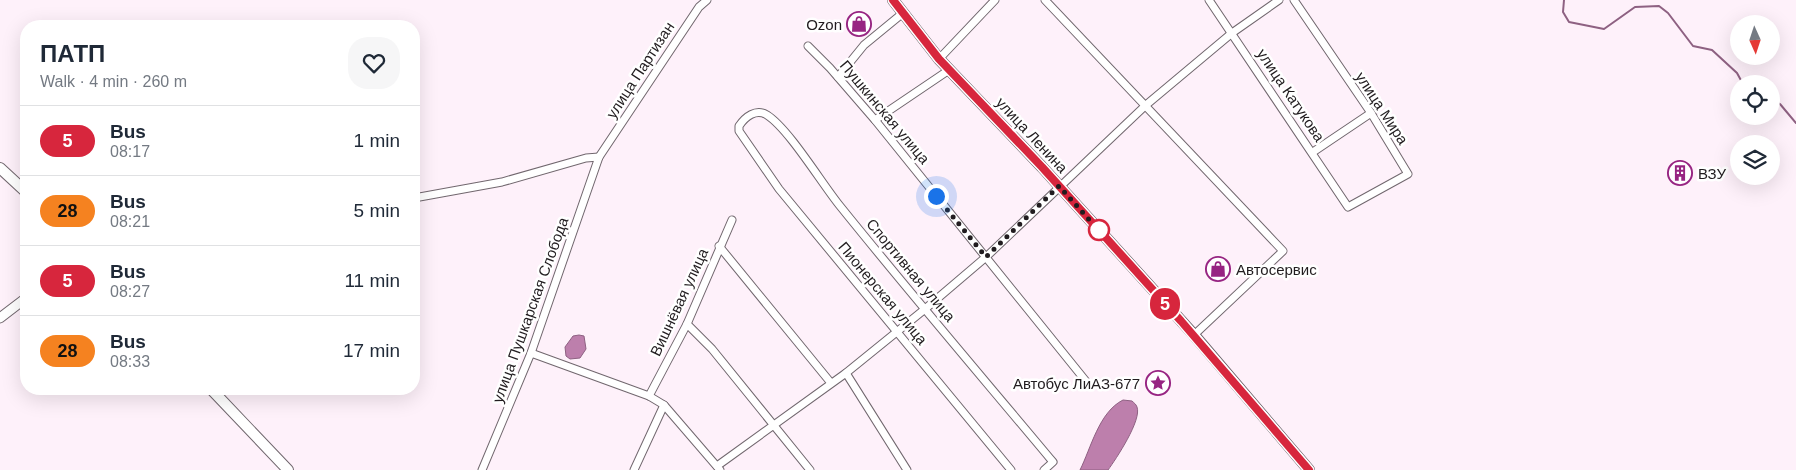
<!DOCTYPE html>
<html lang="en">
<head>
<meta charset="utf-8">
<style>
  :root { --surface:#fff; --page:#f6f6f7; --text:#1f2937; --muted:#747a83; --line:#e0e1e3 }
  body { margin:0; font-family:Arial,sans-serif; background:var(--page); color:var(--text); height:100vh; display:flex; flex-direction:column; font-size:19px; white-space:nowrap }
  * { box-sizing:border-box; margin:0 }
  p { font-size:16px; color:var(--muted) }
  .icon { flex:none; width:28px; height:28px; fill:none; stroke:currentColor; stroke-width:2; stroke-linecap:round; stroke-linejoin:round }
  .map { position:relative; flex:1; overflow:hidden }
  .details { position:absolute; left:20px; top:20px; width:400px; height:375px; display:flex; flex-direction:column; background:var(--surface); border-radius:20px; box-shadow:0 5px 20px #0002 }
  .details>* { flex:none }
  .badge { padding:0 10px; border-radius:16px; font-size:18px; line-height:32px }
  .needle { width:32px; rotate:177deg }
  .controls { position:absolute; left:1730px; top:15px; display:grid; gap:10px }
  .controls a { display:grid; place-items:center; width:50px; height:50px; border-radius:50%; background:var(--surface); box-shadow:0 5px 20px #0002; font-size:25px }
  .you { position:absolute; width:25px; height:25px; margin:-12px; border:4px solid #fff; border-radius:50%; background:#1a73e8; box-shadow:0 0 0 8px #1a73e833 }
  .map>.badge { position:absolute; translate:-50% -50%; box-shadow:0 0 0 2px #fff }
  .round { display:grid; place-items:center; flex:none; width:52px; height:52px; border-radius:20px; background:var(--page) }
  .head { display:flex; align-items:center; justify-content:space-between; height:85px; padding:0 20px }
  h1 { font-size:24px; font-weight:700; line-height:38px }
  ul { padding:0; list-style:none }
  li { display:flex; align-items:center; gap:15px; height:70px; padding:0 20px; border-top:1px solid var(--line) }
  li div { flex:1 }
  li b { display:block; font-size:19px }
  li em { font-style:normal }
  li .badge { min-width:55px; font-weight:700; text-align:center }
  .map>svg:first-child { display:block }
</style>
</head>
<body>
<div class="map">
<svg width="1796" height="470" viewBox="0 0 1796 470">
  <rect width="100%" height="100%" fill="#fef1fa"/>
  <g fill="#bd7fac" stroke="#8e6182">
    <polygon points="579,335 584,336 586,349 580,358 570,359 566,356 565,347 573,336"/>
    <path d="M1123,400l9,1c2,2 4,3 5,6 5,13 -21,52 -29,63h-28c11,-22 19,-58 43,-70z"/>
  </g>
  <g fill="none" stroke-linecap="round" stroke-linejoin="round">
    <g stroke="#8e6182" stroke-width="2">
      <polyline points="1564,0 1563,12 1569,22 1604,29 1635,7 1659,6 1668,13 1693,46 1712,50 1737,73 1743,84"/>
      <polyline points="1771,99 1780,104 1796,123"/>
    </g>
    <defs>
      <g id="minor">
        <polyline points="1045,0 1283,251 1194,335"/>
        <polyline points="1209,0 1348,207 1408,174 1371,113 1294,0"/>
        <polyline points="808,46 830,68 875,120 1089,385"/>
        <polyline points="939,59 995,0"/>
        <polyline points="838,77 864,45 903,13"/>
        <polyline points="875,120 949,70"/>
        <polyline points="1313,152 1371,113"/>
        <polyline points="414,198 502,182 586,158 599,157"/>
        <polyline points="719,246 831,383"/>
        <polyline points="687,324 712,349 810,470"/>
        <polyline points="531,353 649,396 664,405 720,470"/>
        <polyline points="846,373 907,470"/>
        <polyline points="649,396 687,324 732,220"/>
        <polyline points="717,466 846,373 925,309 986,257 1146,105 1232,33 1279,0"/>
        <polyline points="482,470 531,353 599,157 699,7 707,0"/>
        <polyline points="634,470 664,405"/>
        <path d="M1011,470l-232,-281 -40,-58v-5c6,-9 17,-18 28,-11 22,14 55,69 73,91 70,87 142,171 213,256l-9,8"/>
      </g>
      <polyline id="tertiary" points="0,318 26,298"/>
      <g id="secondary">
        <polyline points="893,0 939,59 1042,167 1194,335 1309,470"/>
        <polyline points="0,168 26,192"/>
        <polyline points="211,389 288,470"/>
      </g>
    </defs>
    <use href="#minor" stroke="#71676e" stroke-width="9"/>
    <use href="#tertiary" stroke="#71676e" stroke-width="11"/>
    <use href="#secondary" stroke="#71676e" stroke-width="12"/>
    <use href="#minor" stroke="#fff" stroke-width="7"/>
    <use href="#tertiary" stroke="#fff" stroke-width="9"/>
    <use href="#secondary" stroke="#fff" stroke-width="10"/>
  </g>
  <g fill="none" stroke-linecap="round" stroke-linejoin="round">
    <defs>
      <polyline id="line" points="893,0 939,59 1042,167 1181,321 1309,470"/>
    </defs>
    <use href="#line" stroke="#fff" stroke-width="11"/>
    <use href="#line" stroke="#d7263d" stroke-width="8"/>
    <polyline stroke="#211c1f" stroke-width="5" stroke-dasharray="0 9" points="936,196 986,257 1059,186 1102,234 1099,230"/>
  </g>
  <defs>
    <symbol id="shop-ring" viewBox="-11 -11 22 22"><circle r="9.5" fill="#fff" stroke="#972482" stroke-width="1.5"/><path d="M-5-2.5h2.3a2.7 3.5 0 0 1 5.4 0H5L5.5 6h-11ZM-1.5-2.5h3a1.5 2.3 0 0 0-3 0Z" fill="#972482"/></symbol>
    <symbol id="building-ring" viewBox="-11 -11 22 22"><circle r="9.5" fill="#fff" stroke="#972482" stroke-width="1.5"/><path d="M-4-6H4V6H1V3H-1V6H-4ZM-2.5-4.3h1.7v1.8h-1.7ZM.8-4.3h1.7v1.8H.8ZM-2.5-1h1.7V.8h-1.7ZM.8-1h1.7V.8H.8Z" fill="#972482"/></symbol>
    <symbol id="sight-ring" viewBox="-11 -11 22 22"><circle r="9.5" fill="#fff" stroke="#972482" stroke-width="1.5"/><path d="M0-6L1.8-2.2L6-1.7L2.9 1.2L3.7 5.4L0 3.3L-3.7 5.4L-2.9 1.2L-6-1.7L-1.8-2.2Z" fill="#972482"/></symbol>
  </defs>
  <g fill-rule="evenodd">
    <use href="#shop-ring" x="845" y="10" width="28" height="28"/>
    <use href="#building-ring" x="1666" y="159" width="28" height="28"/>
    <use href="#shop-ring" x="1204" y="255" width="28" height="28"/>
    <use href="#sight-ring" x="1144" y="369" width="28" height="28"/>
  </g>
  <circle fill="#fff" stroke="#d7263d" stroke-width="2.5" cx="1099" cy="230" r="10"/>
  <g text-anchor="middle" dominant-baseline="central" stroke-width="5" stroke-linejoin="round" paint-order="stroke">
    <g font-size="15" fill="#211c1f" stroke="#fff" text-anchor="end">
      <text x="842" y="24">Ozon</text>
      <text x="1698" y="173" text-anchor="start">ВЗУ</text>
      <text x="1236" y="269" text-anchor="start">Автосервис</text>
      <text x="1140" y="383">Автобус ЛиАЗ-677</text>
    </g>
    <g font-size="15" fill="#211c1f" stroke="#fff">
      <text transform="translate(640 70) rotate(-57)">улица Партизан</text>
      <text transform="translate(1291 95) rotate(56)">улица Катукова</text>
      <text transform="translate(1382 108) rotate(57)">улица Мира</text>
      <text transform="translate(885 112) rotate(50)">Пушкинская улица</text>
      <text transform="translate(1032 135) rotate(47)">улица Ленина</text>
      <text transform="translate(911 270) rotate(50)">Спортивная улица</text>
      <text transform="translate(883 293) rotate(50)">Пионерская улица</text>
      <text transform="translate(679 302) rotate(-65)">Вишнёвая улица</text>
      <text transform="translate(530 310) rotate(-70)">улица Пушкарская Слобода</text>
    </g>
  </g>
</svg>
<div class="controls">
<a><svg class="needle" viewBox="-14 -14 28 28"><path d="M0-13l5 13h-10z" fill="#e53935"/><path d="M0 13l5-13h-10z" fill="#747a83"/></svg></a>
<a><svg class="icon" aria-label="locate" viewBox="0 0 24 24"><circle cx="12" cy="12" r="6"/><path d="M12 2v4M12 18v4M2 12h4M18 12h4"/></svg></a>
<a><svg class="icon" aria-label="layers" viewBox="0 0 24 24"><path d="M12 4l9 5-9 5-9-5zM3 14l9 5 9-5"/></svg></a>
</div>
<div class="you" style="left:936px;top:196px"></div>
<b class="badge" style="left:1165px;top:304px;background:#d7263d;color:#fff">5</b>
<section class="details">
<div class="head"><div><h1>ПАТП</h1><p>Walk · 4 min · 260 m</p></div><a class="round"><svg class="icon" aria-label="heart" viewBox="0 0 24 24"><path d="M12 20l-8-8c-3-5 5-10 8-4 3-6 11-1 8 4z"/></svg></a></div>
<ul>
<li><span class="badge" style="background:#d7263d;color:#fff">5</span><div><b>Bus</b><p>08:17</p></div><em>1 min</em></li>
<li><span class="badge" style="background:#f58220;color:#111">28</span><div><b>Bus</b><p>08:21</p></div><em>5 min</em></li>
<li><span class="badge" style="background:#d7263d;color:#fff">5</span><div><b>Bus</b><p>08:27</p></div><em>11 min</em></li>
<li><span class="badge" style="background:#f58220;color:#111">28</span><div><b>Bus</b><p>08:33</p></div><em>17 min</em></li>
</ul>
</section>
</div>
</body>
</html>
